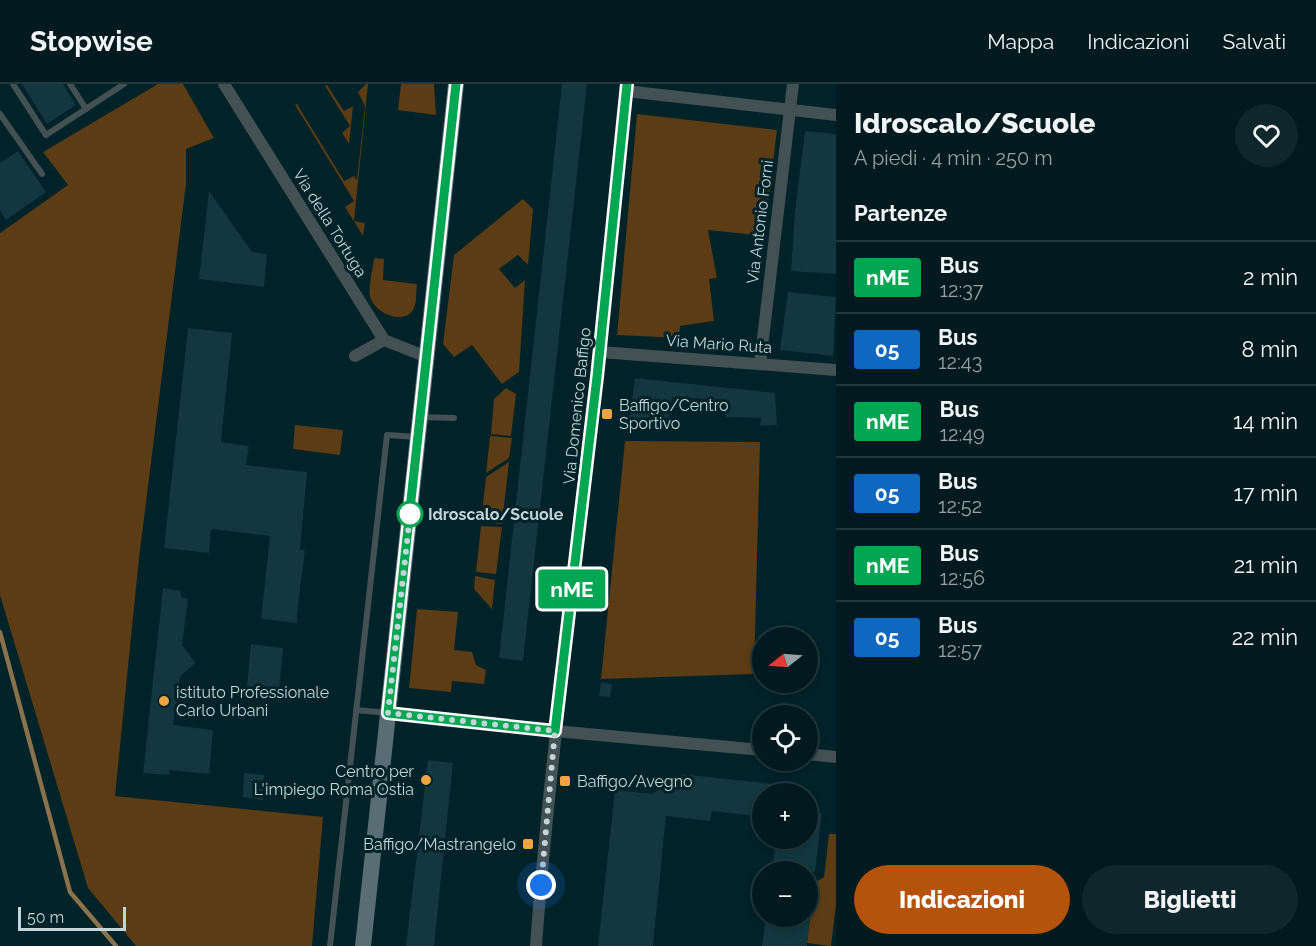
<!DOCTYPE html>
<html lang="it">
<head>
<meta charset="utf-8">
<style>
  :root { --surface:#001a1f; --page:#0e272c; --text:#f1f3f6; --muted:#95a1a4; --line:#22383d; --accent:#b45309 }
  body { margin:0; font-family:Raleway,sans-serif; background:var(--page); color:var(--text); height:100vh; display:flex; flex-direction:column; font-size:22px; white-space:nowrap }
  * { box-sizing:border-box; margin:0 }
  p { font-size:20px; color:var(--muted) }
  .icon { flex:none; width:33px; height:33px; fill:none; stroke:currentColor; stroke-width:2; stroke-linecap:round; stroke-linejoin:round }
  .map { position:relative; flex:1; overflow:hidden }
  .drawer { display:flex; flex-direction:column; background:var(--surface); width:480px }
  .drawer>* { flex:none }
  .badge { padding:0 12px; border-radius:4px; font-size:21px; line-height:39px }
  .needle { width:39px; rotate:253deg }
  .buttons { position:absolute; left:752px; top:543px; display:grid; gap:12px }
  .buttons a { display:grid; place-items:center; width:66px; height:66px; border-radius:50%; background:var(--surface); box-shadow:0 3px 9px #0003,0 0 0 2px var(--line); font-size:30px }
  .scale { position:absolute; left:18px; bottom:15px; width:108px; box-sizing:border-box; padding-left:6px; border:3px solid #c3d5d9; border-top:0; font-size:16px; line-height:21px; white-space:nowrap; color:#c3d5d9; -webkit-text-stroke:4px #002229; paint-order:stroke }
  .you { position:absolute; width:30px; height:30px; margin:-15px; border:4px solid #fff; border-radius:50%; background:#1a73e8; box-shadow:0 0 0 9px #1a73e833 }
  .map>.badge { position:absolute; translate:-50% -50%; box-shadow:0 0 0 3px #fff }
  h2 { padding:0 18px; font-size:22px; line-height:54px }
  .round { display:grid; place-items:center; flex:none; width:63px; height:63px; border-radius:32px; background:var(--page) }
  .overview { display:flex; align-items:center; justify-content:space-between; height:102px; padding:0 18px }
  h1 { font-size:28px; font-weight:800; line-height:45px }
  .primary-button { display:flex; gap:12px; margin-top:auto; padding:12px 18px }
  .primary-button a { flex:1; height:69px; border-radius:36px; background:var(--accent); color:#fff; font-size:24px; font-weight:800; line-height:69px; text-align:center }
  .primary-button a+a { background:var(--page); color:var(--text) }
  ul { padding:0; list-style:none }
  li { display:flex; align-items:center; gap:18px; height:72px; padding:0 18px; border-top:2px solid var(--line) }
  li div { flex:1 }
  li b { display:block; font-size:22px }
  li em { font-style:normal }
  li .badge { min-width:66px; font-weight:700; text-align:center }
  header { display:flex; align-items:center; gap:36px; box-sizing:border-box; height:84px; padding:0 30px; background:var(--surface); border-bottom:2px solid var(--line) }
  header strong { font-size:28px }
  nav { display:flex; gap:33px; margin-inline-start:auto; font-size:21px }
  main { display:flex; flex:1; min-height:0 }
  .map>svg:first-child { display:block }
</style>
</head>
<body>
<header>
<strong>Stopwise</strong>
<nav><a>Mappa</a><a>Indicazioni</a><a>Salvati</a></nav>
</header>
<main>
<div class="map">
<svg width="836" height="862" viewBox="0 0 836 862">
  <rect width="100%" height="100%" fill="#002229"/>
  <g fill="#5c3c14">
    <polygon points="158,0 183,0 214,54 186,65 186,100 139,474 115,712 323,733 312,862 136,862 88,804 0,511 0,149 68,101 43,68"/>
    <polygon points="366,0 368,0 354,137 365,139 363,152 345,123 354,117 295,21 297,20 344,97 354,92 357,96 365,22 358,8"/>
    <polygon points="401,0 434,0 436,31 398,26"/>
    <polygon points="327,1 344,27 353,22 349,60 342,49 350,42 325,2"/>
    <polygon points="637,30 777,46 764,152 708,146 717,194 709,195 714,237 680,242 679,254 617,251"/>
    <polygon points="523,115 533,125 528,181 518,171 499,185 515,204 525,196 519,288 502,300 472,261 454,273 443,260 454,171"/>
    <path d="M374,174l10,1 -1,21 34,4c-1,7 0,17 -3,24 -8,19 -41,5 -44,-12 -2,-9 3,-28 4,-38z"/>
    <polygon points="506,304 516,310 511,352 491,350 494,315"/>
    <polygon points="295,341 343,346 340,371 293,365"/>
    <polygon points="490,352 512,354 509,374 486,389"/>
    <polygon points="625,357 760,358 754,590 601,595"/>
    <polygon points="509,378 502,440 481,438 486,393"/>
    <polygon points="481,442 502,443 496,490 476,488"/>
    <polygon points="475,492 495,496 492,525 474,505"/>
    <polygon points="417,525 458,528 454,566 472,568 476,581 486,586 484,600 452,597 451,608 409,604"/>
    <polygon points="829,750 836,750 836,820 831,862 807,859 814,799 824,793"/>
  </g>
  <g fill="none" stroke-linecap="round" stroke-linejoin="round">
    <polyline stroke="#8a724c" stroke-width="4.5" points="0,548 70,808 116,862"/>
  </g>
  <g fill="#12373f">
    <polygon points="22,0 63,0 76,21 47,40"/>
    <polygon points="562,0 587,0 523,577 499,574"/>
    <polygon points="805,47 836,50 836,190 791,187 795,127"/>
    <polygon points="18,67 46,108 6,136 0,127 0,79"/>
    <polygon points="209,107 252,168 267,170 264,203 199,195"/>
    <polygon points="788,208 836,213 833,272 780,266"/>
    <polygon points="188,244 232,249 221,358 249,362 246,381 307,388 300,466 305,466 297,530 297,539 261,535 270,452 211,445 209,469 164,464"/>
    <polygon points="635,294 775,309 777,341 760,342 761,334 726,333 726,316 672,313 668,342 629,338"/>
    <polygon points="163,504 181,507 181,513 188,515 182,561 196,579 180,592 173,641 213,646 209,690 169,686 169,691 143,689"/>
    <polygon points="251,560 283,564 278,617 246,613"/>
    <polygon points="601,598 612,600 610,613 599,612"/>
    <polygon points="428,676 453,679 434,862 406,862"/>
    <polygon points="244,689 264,691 263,716 243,713"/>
    <polygon points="682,690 792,702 791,710 762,710 762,733 712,727 710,737 666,732 653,862 598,862 615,706 652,710"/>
    <polygon points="807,728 822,729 815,788 772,788 776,754 807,754"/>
    <polygon points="766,832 810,832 807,862 762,862"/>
  </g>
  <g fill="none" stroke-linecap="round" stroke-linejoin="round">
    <g stroke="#435154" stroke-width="6">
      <polyline points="13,0 46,51 124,0"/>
      <polyline points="70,0 86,25"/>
      <polyline points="0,30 42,90"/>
      <polyline points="421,333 454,334"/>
      <polyline points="356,626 388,629"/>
      <polyline points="330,862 387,351 418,353"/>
    </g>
    <g stroke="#435154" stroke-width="12">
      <polyline points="224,0 384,256 427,273"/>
      <polyline points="626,7 836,31"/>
      <polyline points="600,268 836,286"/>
      <polyline points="355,272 384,256"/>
      <polyline points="760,280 793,0"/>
      <polyline points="388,629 566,648 762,666"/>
      <polyline points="807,670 836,673"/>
      <path d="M536,862c13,-178 37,-355 57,-532 13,-110 22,-220 34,-330"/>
    </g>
    <polyline stroke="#586e74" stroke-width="16" points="363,862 456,0"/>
  </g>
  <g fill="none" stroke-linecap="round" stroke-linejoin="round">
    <defs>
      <polyline id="line" points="456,0 388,629 555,647 597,293 627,0"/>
    </defs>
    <use href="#line" stroke="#fff" stroke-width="14"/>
    <use href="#line" stroke="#00a651" stroke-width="9"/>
    <polyline stroke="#c3d5d9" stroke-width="6" stroke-dasharray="0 10.8" points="410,430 411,422 388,629 555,647 541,801"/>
  </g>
  <g fill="#f3a442" stroke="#002229" stroke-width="2">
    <rect x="601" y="324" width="12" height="12" rx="3"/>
    <circle cx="164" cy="617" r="6"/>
    <circle cx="426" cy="696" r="6"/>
    <rect x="559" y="691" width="12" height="12" rx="3"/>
    <rect x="522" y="754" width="12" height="12" rx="3"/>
  </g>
  <circle fill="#fff" stroke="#00a651" stroke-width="3" cx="410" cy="430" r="12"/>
  <g text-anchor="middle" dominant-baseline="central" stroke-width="6" stroke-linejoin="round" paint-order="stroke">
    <g font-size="16" fill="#c3d5d9" stroke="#002229">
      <text transform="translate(760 138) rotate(-83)">Via Antonio Forni</text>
      <text transform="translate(330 139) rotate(58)">Via della Tortuga</text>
      <text transform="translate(719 260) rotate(4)">Via Mario Ruta</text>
      <text transform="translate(577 322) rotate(-84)">Via Domenico Baffigo</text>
    </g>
    <g font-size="16" fill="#c3d5d9" stroke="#002229" text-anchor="start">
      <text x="619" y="321">Baffigo/Centro<tspan x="619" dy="18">Sportivo</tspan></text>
      <text x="176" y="608">istituto Professionale<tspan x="176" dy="18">Carlo Urbani</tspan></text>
      <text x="414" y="687" text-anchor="end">Centro per<tspan x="414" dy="18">L'impiego Roma Ostia</tspan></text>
      <text x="577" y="697">Baffigo/Avegno</text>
      <text x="516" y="760" text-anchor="end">Baffigo/Mastrangelo</text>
    </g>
    <g font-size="16" font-weight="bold" fill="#c3d5d9" stroke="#002229" text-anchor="start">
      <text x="428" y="430">Idroscalo/Scuole</text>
    </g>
  </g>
</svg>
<div class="buttons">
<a><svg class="needle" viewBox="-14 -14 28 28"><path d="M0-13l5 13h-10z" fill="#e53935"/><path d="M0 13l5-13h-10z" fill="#95a1a4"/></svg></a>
<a><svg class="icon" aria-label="locate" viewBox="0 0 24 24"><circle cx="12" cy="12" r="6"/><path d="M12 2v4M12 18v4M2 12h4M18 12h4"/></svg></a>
<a>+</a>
<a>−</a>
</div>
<div class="scale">50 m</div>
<div class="you" style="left:541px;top:801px"></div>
<b class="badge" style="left:572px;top:505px;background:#00a651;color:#fff">nME</b>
</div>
<section class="drawer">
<div class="overview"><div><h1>Idroscalo/Scuole</h1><p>A piedi · 4 min · 250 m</p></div><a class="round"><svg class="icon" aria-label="heart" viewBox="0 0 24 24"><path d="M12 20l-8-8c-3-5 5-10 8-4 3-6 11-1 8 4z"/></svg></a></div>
<h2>Partenze</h2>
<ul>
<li><span class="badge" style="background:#00a651;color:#fff">nME</span><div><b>Bus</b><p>12:37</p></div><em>2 min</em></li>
<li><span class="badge" style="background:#0c69bf;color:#fff">05</span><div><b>Bus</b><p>12:43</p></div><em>8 min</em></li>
<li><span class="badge" style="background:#00a651;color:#fff">nME</span><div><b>Bus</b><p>12:49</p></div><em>14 min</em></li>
<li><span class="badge" style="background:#0c69bf;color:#fff">05</span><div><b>Bus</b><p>12:52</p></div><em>17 min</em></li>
<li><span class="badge" style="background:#00a651;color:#fff">nME</span><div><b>Bus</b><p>12:56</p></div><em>21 min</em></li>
<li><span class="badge" style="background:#0c69bf;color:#fff">05</span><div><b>Bus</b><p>12:57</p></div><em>22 min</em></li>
</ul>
<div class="primary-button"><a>Indicazioni</a><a>Biglietti</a></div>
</section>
</main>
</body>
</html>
